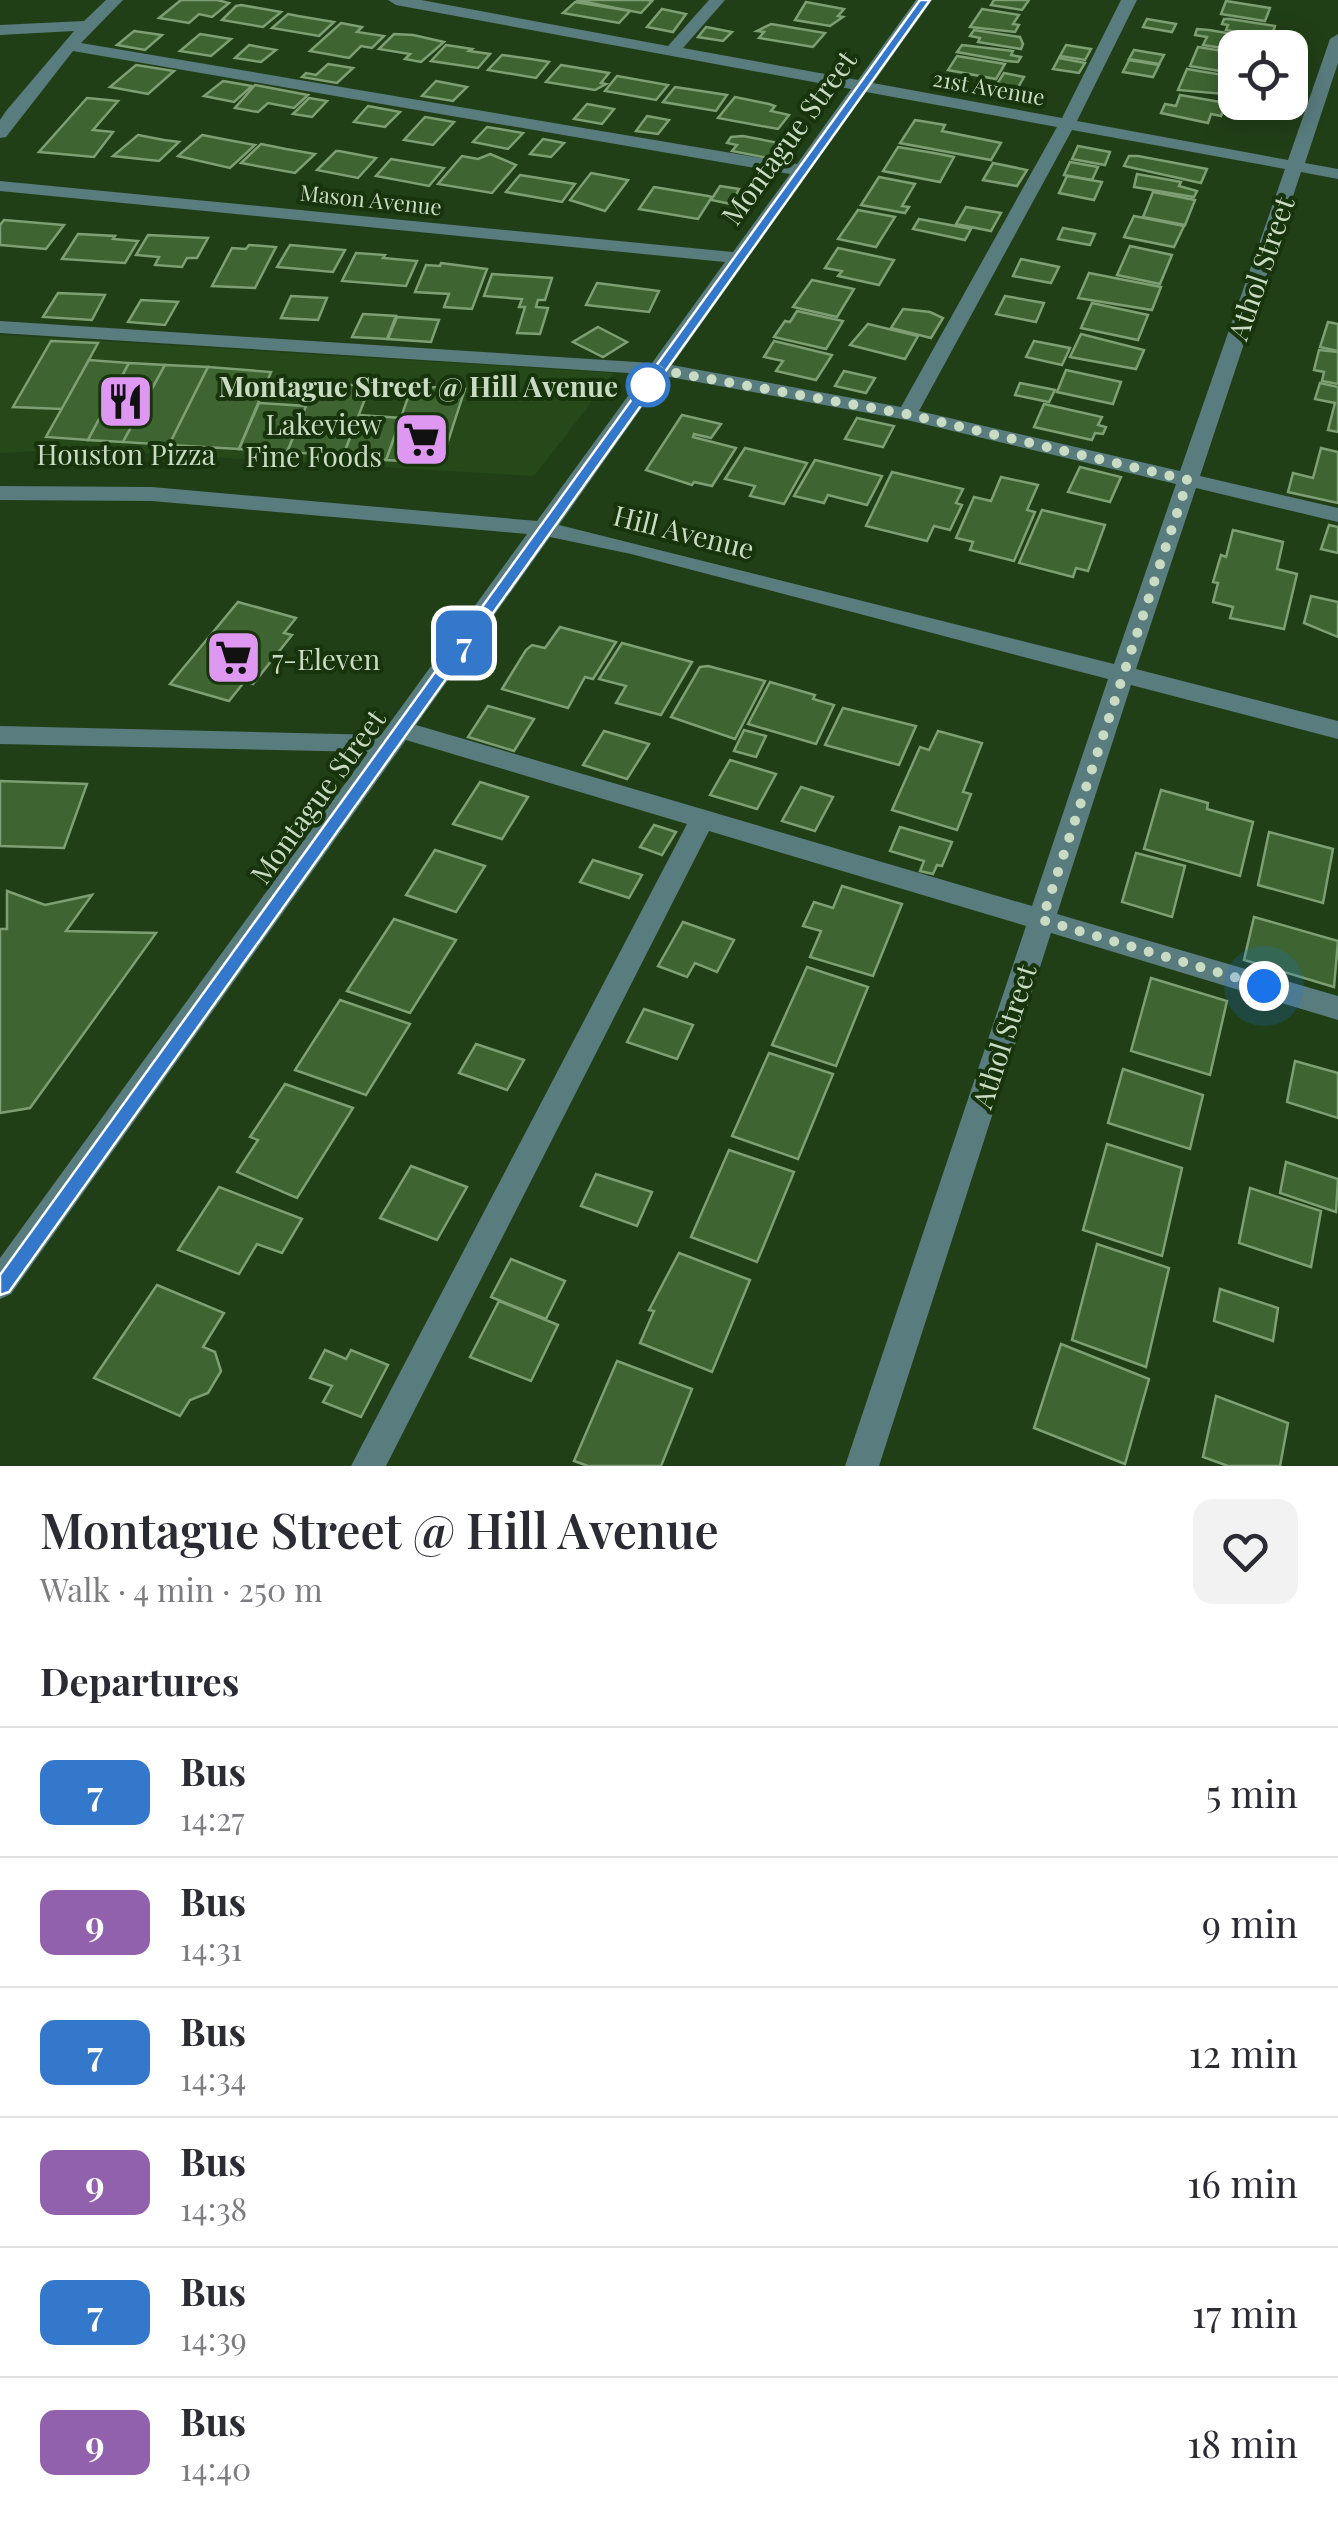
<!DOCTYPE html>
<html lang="en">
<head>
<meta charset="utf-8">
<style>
  :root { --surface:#fff; --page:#f2f2f3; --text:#2b2b33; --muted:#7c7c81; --line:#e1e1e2 }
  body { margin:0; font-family:"Playfair Display",serif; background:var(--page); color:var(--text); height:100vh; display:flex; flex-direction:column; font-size:38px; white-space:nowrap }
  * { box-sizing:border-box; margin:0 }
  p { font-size:32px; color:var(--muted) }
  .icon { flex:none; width:55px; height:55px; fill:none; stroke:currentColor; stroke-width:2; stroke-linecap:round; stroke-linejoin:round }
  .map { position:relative; height:1466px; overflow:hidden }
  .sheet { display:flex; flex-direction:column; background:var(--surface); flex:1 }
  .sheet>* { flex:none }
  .badge { padding:0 20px; border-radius:15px; font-size:35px; line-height:65px }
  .fabs { position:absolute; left:1218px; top:30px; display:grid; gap:20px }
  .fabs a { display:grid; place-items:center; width:90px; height:90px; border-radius:20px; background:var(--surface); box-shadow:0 5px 25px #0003; font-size:50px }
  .you { position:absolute; width:50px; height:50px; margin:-25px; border:8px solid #fff; border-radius:50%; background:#1a73e8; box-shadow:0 0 0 15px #1a73e833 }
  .map>.badge { position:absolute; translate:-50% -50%; box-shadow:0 0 0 5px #fff }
  h2 { padding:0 40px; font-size:38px; line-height:90px }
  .round { display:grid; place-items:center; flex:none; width:105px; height:105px; border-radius:20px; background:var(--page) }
  .headline { display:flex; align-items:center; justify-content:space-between; height:170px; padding:0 40px }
  h1 { font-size:48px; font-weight:600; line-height:75px }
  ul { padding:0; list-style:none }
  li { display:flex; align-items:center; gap:30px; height:130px; padding:0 40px; border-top:2px solid var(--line) }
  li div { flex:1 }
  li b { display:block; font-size:38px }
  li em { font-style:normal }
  li .badge { min-width:110px; font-weight:700; text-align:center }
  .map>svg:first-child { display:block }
</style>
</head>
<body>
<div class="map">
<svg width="1338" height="1466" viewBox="0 0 1338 1466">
  <rect width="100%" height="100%" fill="#213f17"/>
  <polygon fill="#26491a" points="0,335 614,373 534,476 75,449 0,453"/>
  <g fill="#3d6431" stroke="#7d9f73" stroke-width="2.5">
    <polygon points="181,0 217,0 229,3 212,17 199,14 189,23 159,18"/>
    <polygon points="576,0 647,0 652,1 641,13"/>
    <polygon points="994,0 1029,0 1022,10 991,5"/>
    <polygon points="1226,1 1270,8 1265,21 1221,14"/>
    <polygon points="575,2 630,11 619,23 563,13"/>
    <polygon points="806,2 844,9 838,16 843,17 830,26 795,20"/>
    <polygon points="236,6 241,5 281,12 263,27 222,20"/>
    <polygon points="662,9 686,14 673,32 647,27"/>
    <polygon points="982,9 1019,15 1013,24 1019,25 1015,32 970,27"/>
    <polygon points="288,14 298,16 334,22 319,36 272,28"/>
    <polygon points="1147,19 1176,24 1172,32 1143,27"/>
    <polygon points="1224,19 1230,19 1275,26 1271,38 1226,30 1228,25 1222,24"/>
    <polygon points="341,23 362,27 357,32 384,36 372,48 361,46 349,58 310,51"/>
    <polygon points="771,24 825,33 813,47 759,38 764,32 757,31"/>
    <polygon points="706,27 732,32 723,41 698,37"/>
    <polygon points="1197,29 1209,30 1256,38 1251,48 1235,50 1203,45 1207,37 1195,35"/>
    <polygon points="974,30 1020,37 1023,44 1021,49 978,42 980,38 970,36"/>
    <polygon points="134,31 162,35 145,50 117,45"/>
    <polygon points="200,34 231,39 211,56 180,51"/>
    <polygon points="394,34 413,35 444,42 421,62 405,59 410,54 379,49"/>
    <polygon points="249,45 276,50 261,62 235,58"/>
    <polygon points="446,45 472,49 469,51 490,54 478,68 431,61"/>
    <polygon points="962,45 1013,51 1011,55 1021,57 1018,62 1007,61 957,52"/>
    <polygon points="1066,45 1091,49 1085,60 1060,56"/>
    <polygon points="1198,47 1235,53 1235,69 1222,67 1220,71 1190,66"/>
    <polygon points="1134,50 1164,55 1159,64 1129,59"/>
    <polygon points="502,55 531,59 549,62 536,78 488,70"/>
    <polygon points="957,56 1005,64 996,79 948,70"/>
    <polygon points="1059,58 1085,63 1079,73 1053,69"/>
    <polygon points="1129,60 1159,65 1153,77 1123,72"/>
    <polygon points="328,64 353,68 337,83 302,77 306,73 316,75"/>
    <polygon points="136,65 174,71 148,94 110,87"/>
    <polygon points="561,65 609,73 601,83 606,84 595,90 546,82"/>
    <polygon points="1187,69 1235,77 1235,95 1178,90"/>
    <polygon points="1004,73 1024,77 1016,91 995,87"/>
    <polygon points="617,76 668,85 656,100 605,91"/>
    <polygon points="223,81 252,86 234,102 204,96"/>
    <polygon points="436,81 467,87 453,101 422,96"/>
    <polygon points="255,85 308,95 294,108 268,103 258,112 235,108"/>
    <polygon points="675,87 727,95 716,111 663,102"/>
    <polygon points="1180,95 1226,103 1221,116 1211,114 1208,123 1161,113 1165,104 1176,106"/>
    <polygon points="735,97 769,104 775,106 771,111 789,115 778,129 718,118"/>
    <polygon points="87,98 118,101 93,130 113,132 94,157 39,152"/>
    <polygon points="309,98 327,101 312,117 293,114"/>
    <polygon points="587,104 614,109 602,124 574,119"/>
    <polygon points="368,106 400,112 385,127 354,122"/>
    <polygon points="647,116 669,120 658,134 636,131"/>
    <polygon points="425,117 454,122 433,145 404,140"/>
    <polygon points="915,120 945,125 942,131 1001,143 991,160 900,143"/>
    <polygon points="487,127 523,133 508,149 473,142"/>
    <polygon points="138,135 164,140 179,142 159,161 113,156"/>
    <polygon points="202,135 228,140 255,145 230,168 178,156"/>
    <polygon points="743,136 779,143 768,158 732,151 737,145 727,143 731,137"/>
    <polygon points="543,139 564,143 551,157 530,154"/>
    <polygon points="261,144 286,149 315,154 295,173 241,163"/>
    <polygon points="1078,146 1110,152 1105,165 1072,159"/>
    <polygon points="898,147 934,153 954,157 940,182 883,171"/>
    <polygon points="336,151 339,151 376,158 358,178 317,170"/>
    <polygon points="490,154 516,165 492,193 438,184 462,156 478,159"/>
    <polygon points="1129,156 1138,156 1207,169 1201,183 1124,166"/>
    <polygon points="391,159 444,168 429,186 376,176"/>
    <polygon points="1070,162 1098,167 1092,180 1064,175"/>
    <polygon points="993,163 1027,170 1017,186 983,180"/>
    <polygon points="591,173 628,180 605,211 570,200"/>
    <polygon points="1137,174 1181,182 1179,186 1197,191 1194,197 1134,187"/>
    <polygon points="520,175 575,184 562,202 506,192"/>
    <polygon points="1067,176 1102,182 1094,200 1059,193"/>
    <polygon points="879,177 915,184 902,206 909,207 905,213 861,205"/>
    <polygon points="720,186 739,189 731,204 711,200"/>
    <polygon points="654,187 708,196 712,197 698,219 639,209"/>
    <polygon points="1153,192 1195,200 1185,225 1143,217"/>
    <polygon points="966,207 1001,213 991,231 956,224"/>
    <polygon points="858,210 895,217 876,247 838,239"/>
    <polygon points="1134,216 1184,226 1174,247 1124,237"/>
    <polygon points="919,219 971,229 965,240 913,229"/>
    <polygon points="4,220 64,225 46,249 0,245 0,225"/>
    <polygon points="1063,228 1095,234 1090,245 1058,239"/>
    <polygon points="78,234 115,236 113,239 138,241 125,263 62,259"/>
    <polygon points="148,235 208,238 197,258 187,258 182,267 155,265 159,257 136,255"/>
    <polygon points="249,245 276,247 255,288 212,286 232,248 246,249"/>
    <polygon points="290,245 345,250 333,272 277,267"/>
    <polygon points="1130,246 1172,255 1160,284 1117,275"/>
    <polygon points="838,248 894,260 879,285 838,276 842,271 825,268"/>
    <polygon points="356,253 385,255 383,258 417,261 406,286 342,281"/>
    <polygon points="1021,259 1059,267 1051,283 1013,276"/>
    <polygon points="441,263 487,269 472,309 444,307 449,294 415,292 426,265 440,266"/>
    <polygon points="1089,273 1161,287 1152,310 1078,298"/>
    <polygon points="492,274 552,278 545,300 538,300 536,307 548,308 540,334 517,333 525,307 519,307 522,299 484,296"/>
    <polygon points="812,280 854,289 837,317 793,307"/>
    <polygon points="597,283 659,291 649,312 586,305"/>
    <polygon points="58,293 105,295 92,320 43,317"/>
    <polygon points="291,296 327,298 318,320 281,318"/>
    <polygon points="1005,296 1044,303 1036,322 996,314"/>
    <polygon points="141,300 178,302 165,325 128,322"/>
    <polygon points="1092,303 1148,315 1138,340 1081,328"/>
    <polygon points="903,309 930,312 943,318 931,338 891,328"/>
    <polygon points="797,311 843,321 826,349 774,337 785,321 790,322"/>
    <polygon points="363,314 396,316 387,339 352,337"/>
    <polygon points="397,317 439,320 431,342 388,339"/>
    <polygon points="1328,322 1338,324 1338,351 1320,347"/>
    <polygon points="868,324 918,336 905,359 850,345"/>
    <polygon points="598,327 627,342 603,357 573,342"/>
    <polygon points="1081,334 1144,350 1136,369 1070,357"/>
    <polygon points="51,341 98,343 62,409 13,407"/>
    <polygon points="774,341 795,346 832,355 816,380 776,371 783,361 764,357"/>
    <polygon points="1034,341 1070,348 1062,365 1026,357"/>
    <polygon points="1319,350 1338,352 1338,384 1322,381 1324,372 1314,370"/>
    <polygon points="89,360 129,363 88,440 46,437"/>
    <polygon points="129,363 165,365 123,442 88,440"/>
    <polygon points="165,365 208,367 169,445 123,442"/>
    <polygon points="208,367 271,372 239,449 169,445"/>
    <polygon points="1066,370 1121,382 1113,404 1057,392"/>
    <polygon points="844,371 875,378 866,393 835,386"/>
    <polygon points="315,383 370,386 343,456 287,452"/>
    <polygon points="1020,383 1055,390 1049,402 1015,395"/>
    <polygon points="1320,383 1338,387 1338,432 1328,430 1335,403 1315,399"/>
    <polygon points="412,386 465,389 441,463 386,460"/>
    <polygon points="259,403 306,406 287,452 239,449"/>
    <polygon points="1044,404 1102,417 1098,425 1106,427 1103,434 1095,433 1092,440 1034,427"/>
    <polygon points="359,415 401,418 386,460 343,456"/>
    <polygon points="682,415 721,424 711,438 694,434 693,437 736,448 712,486 694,482 692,485 646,470"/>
    <polygon points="857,418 894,426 883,447 845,439"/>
    <polygon points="745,448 807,463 784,504 750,496 755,486 725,479"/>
    <polygon points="1321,448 1338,452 1338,503 1288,492 1293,473 1313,478"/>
    <polygon points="815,460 882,476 867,505 828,495 824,503 794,496"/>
    <polygon points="1080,467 1121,477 1110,502 1068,492"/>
    <polygon points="892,472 963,489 956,503 962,505 950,530 934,526 927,541 866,526"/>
    <polygon points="1001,477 1038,485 1027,510 1035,512 1014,561 970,550 973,542 956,538 974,497 991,501"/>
    <polygon points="1042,510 1105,525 1088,571 1076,568 1073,577 1019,563"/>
    <polygon points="1329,525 1338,527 1338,553 1321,549"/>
    <polygon points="1233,530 1283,542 1277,569 1297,574 1284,629 1230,618 1233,607 1213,602 1218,583 1213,582 1221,555 1226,557"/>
    <polygon points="1311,596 1338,602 1338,637 1304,623"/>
    <polygon points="238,602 296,618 284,633 292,635 253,684 245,681 229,701 170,684"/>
    <polygon points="560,627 616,642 593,679 585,677 568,708 502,689 526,650 532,645 545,648"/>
    <polygon points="622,643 692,662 661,715 616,703 626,686 599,679"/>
    <polygon points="708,666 765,681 735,739 671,717 700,667"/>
    <polygon points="770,682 815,695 813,699 834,705 816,744 748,724"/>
    <polygon points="488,706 534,719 514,751 468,737"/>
    <polygon points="843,708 916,726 899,765 825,745"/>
    <polygon points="744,730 766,736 756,757 734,751"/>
    <polygon points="604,731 649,744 627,779 583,765"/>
    <polygon points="938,731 982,743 963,792 971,794 957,830 892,810 920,747 929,750"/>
    <polygon points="730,760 776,774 757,809 710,795"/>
    <polygon points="0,781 87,784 64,848 0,846"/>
    <polygon points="480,782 528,797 502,839 453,824"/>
    <polygon points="801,787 833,797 815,831 782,821"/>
    <polygon points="1161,790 1208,803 1207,809 1253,822 1240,876 1144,849"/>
    <polygon points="654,825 676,832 662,855 640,847"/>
    <polygon points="900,827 952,842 942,866 937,865 933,874 920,871 924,861 890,851"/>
    <polygon points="1269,832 1333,849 1323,903 1258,885"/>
    <polygon points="435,850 485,866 456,912 406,895"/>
    <polygon points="1136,853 1185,866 1172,917 1122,902"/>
    <polygon points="593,860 642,875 629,898 580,882"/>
    <polygon points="842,886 902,904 873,976 810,957 821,931 803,926 814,902 833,908"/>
    <polygon points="7,891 45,905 92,895 66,931 156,933 30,1108 0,1113 0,929 7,929"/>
    <polygon points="1254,917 1338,941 1334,987 1244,960"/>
    <polygon points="394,919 456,940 410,1013 347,991"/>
    <polygon points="683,922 734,940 717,972 695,963 687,977 658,966"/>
    <polygon points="807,967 868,987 836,1066 772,1045"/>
    <polygon points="1151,978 1227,1001 1210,1075 1131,1051"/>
    <polygon points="340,1000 410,1024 366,1095 295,1070"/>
    <polygon points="644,1009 693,1025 677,1059 627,1042"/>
    <polygon points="476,1044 524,1060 507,1090 459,1073"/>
    <polygon points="769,1053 833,1074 798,1159 732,1136"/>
    <polygon points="1295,1061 1338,1073 1338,1118 1287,1102"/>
    <polygon points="1123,1069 1203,1095 1190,1149 1108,1123"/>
    <polygon points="285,1084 353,1108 297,1198 237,1172 258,1140 250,1137"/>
    <polygon points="1107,1144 1182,1168 1162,1256 1083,1230"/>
    <polygon points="729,1150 794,1172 757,1262 691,1237"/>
    <polygon points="1286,1162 1338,1179 1336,1212 1280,1193"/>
    <polygon points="411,1166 467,1187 437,1240 380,1218"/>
    <polygon points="596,1174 652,1192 637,1226 581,1206"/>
    <polygon points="219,1187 302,1219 282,1253 257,1244 239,1274 178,1250"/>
    <polygon points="1250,1188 1321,1211 1311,1267 1239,1243"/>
    <polygon points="1097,1244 1169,1268 1146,1367 1072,1340"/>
    <polygon points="679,1253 750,1280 712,1372 640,1343 654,1311 649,1310"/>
    <polygon points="511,1259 565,1281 546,1319 491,1297"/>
    <polygon points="157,1285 224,1313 203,1347 215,1352 221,1371 208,1393 190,1400 180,1416 94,1378"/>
    <polygon points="1220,1289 1278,1308 1273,1341 1214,1321"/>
    <polygon points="499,1301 558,1325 531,1381 470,1357"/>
    <polygon points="1061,1344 1149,1379 1125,1464 1034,1428"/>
    <polygon points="325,1350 346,1359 351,1350 388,1365 361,1417 323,1402 332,1386 310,1378"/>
    <polygon points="617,1361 692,1389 661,1466 588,1466 574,1461"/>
    <polygon points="1216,1396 1288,1423 1280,1466 1228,1466 1203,1457"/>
  </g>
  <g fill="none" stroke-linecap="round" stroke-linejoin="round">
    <path fill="#597c7e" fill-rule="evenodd" d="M106,0h17l-42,43 716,121 54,-75 -455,-84 -8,-5h33l247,46 41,-46h16l-42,48 175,32 58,-80h16l-59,83 189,35 59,-118h16l-60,121 211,39 42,-121 8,-5v29l-33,100 33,6v10l-37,-7 -101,304 138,32v14l-142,-34 -60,181 202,52v18l-207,-54 -74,229 281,82v24l-287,-87 -172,533h-34l181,-540 -317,-95 -323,635h-35l336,-642 -281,-84 -395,554 -11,5v-41l368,-506 -368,-8v-18l381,9 146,-201 -375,-33 -152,-1v-14l152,1 385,34 107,-147 -644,-41v-12l652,42 73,-101 -725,-71v-10l733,71 57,-78 -717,-123 -67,86 -6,1v-18l6,-9 68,-80 -74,4v-10l84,-4zM866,92l191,35 -156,280 -229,-42zM1072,130l213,39 -105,302 -261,-60zM664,376l243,44 269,64 -62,180 -555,-139zM550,537l81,17 477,125 -76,227 -616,-181z"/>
  </g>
  <polygon fill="#3478cb" stroke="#fff" stroke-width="2.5" points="920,0 930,0 9,1292 0,1295 0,1275"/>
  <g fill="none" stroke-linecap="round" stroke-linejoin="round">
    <polyline stroke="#c9dbc3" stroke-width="10" stroke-dasharray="0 18" points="648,385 659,370 906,414 1188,480 1042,920 1264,986"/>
  </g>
  <defs>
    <symbol id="restaurant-square" viewBox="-11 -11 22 22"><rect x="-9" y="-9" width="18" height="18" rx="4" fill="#de98f2" stroke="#17340c"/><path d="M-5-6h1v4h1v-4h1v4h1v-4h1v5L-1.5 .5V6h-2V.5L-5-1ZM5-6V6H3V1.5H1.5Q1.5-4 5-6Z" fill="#111"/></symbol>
    <symbol id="supermarket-square" viewBox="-11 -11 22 22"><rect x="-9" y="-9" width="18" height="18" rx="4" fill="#de98f2" stroke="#17340c"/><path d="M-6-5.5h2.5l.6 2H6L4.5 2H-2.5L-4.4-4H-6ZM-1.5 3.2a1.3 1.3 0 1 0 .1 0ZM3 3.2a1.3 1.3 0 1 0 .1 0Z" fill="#111"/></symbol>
  </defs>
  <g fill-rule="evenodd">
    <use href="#restaurant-square" x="94" y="370" width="63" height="63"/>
    <use href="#supermarket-square" x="390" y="408" width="63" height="63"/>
    <use href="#supermarket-square" x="202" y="626" width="63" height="63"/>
  </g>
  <circle fill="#fff" stroke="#3478cb" stroke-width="5" cx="648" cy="385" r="20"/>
  <g text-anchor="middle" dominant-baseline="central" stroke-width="8" stroke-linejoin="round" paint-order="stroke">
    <g font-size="22" fill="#c9dbc3" stroke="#17340c">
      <text transform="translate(989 87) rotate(10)">21st Avenue</text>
      <text transform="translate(371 199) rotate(6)">Mason Avenue</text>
    </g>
    <g font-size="28" fill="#c9dbc3" stroke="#17340c">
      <text transform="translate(788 137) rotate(-54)">Montague Street</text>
      <text transform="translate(1260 268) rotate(-71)">Athol Street</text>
      <text transform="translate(684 531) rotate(14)">Hill Avenue</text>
      <text transform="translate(317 796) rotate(-54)">Montague Street</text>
      <text transform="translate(1003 1036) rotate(-72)">Athol Street</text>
    </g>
    <g font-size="28" font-weight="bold" fill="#c9dbc3" stroke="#17340c" text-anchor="end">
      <text x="618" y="385">Montague Street @ Hill Avenue</text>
    </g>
    <g font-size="28" fill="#c9dbc3" stroke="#17340c" text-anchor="end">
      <text x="382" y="423">Lakeview<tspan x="382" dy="32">Fine Foods</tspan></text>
      <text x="126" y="453" text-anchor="middle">Houston Pizza</text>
      <text x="272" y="658" text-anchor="start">7-Eleven</text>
    </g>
  </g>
</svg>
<div class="fabs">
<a><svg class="icon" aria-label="locate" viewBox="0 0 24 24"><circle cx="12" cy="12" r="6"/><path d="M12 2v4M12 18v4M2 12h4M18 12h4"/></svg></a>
</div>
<div class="you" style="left:1264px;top:986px"></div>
<b class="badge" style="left:464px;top:643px;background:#3478cb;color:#fff">7</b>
</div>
<section class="sheet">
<div class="headline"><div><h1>Montague Street @ Hill Avenue</h1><p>Walk · 4 min · 250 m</p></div><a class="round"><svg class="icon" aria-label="heart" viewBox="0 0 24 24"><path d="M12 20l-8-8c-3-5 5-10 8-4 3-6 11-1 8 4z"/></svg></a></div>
<h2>Departures</h2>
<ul>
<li><span class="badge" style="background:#3478cb;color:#fff">7</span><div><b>Bus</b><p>14:27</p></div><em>5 min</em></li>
<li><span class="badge" style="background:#9161ad;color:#fff">9</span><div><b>Bus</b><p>14:31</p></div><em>9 min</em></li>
<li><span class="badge" style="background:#3478cb;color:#fff">7</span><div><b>Bus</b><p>14:34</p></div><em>12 min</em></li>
<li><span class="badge" style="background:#9161ad;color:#fff">9</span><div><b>Bus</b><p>14:38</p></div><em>16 min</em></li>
<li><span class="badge" style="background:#3478cb;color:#fff">7</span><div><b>Bus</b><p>14:39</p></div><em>17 min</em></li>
<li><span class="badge" style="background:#9161ad;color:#fff">9</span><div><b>Bus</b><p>14:40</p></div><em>18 min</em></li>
</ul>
</section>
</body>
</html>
